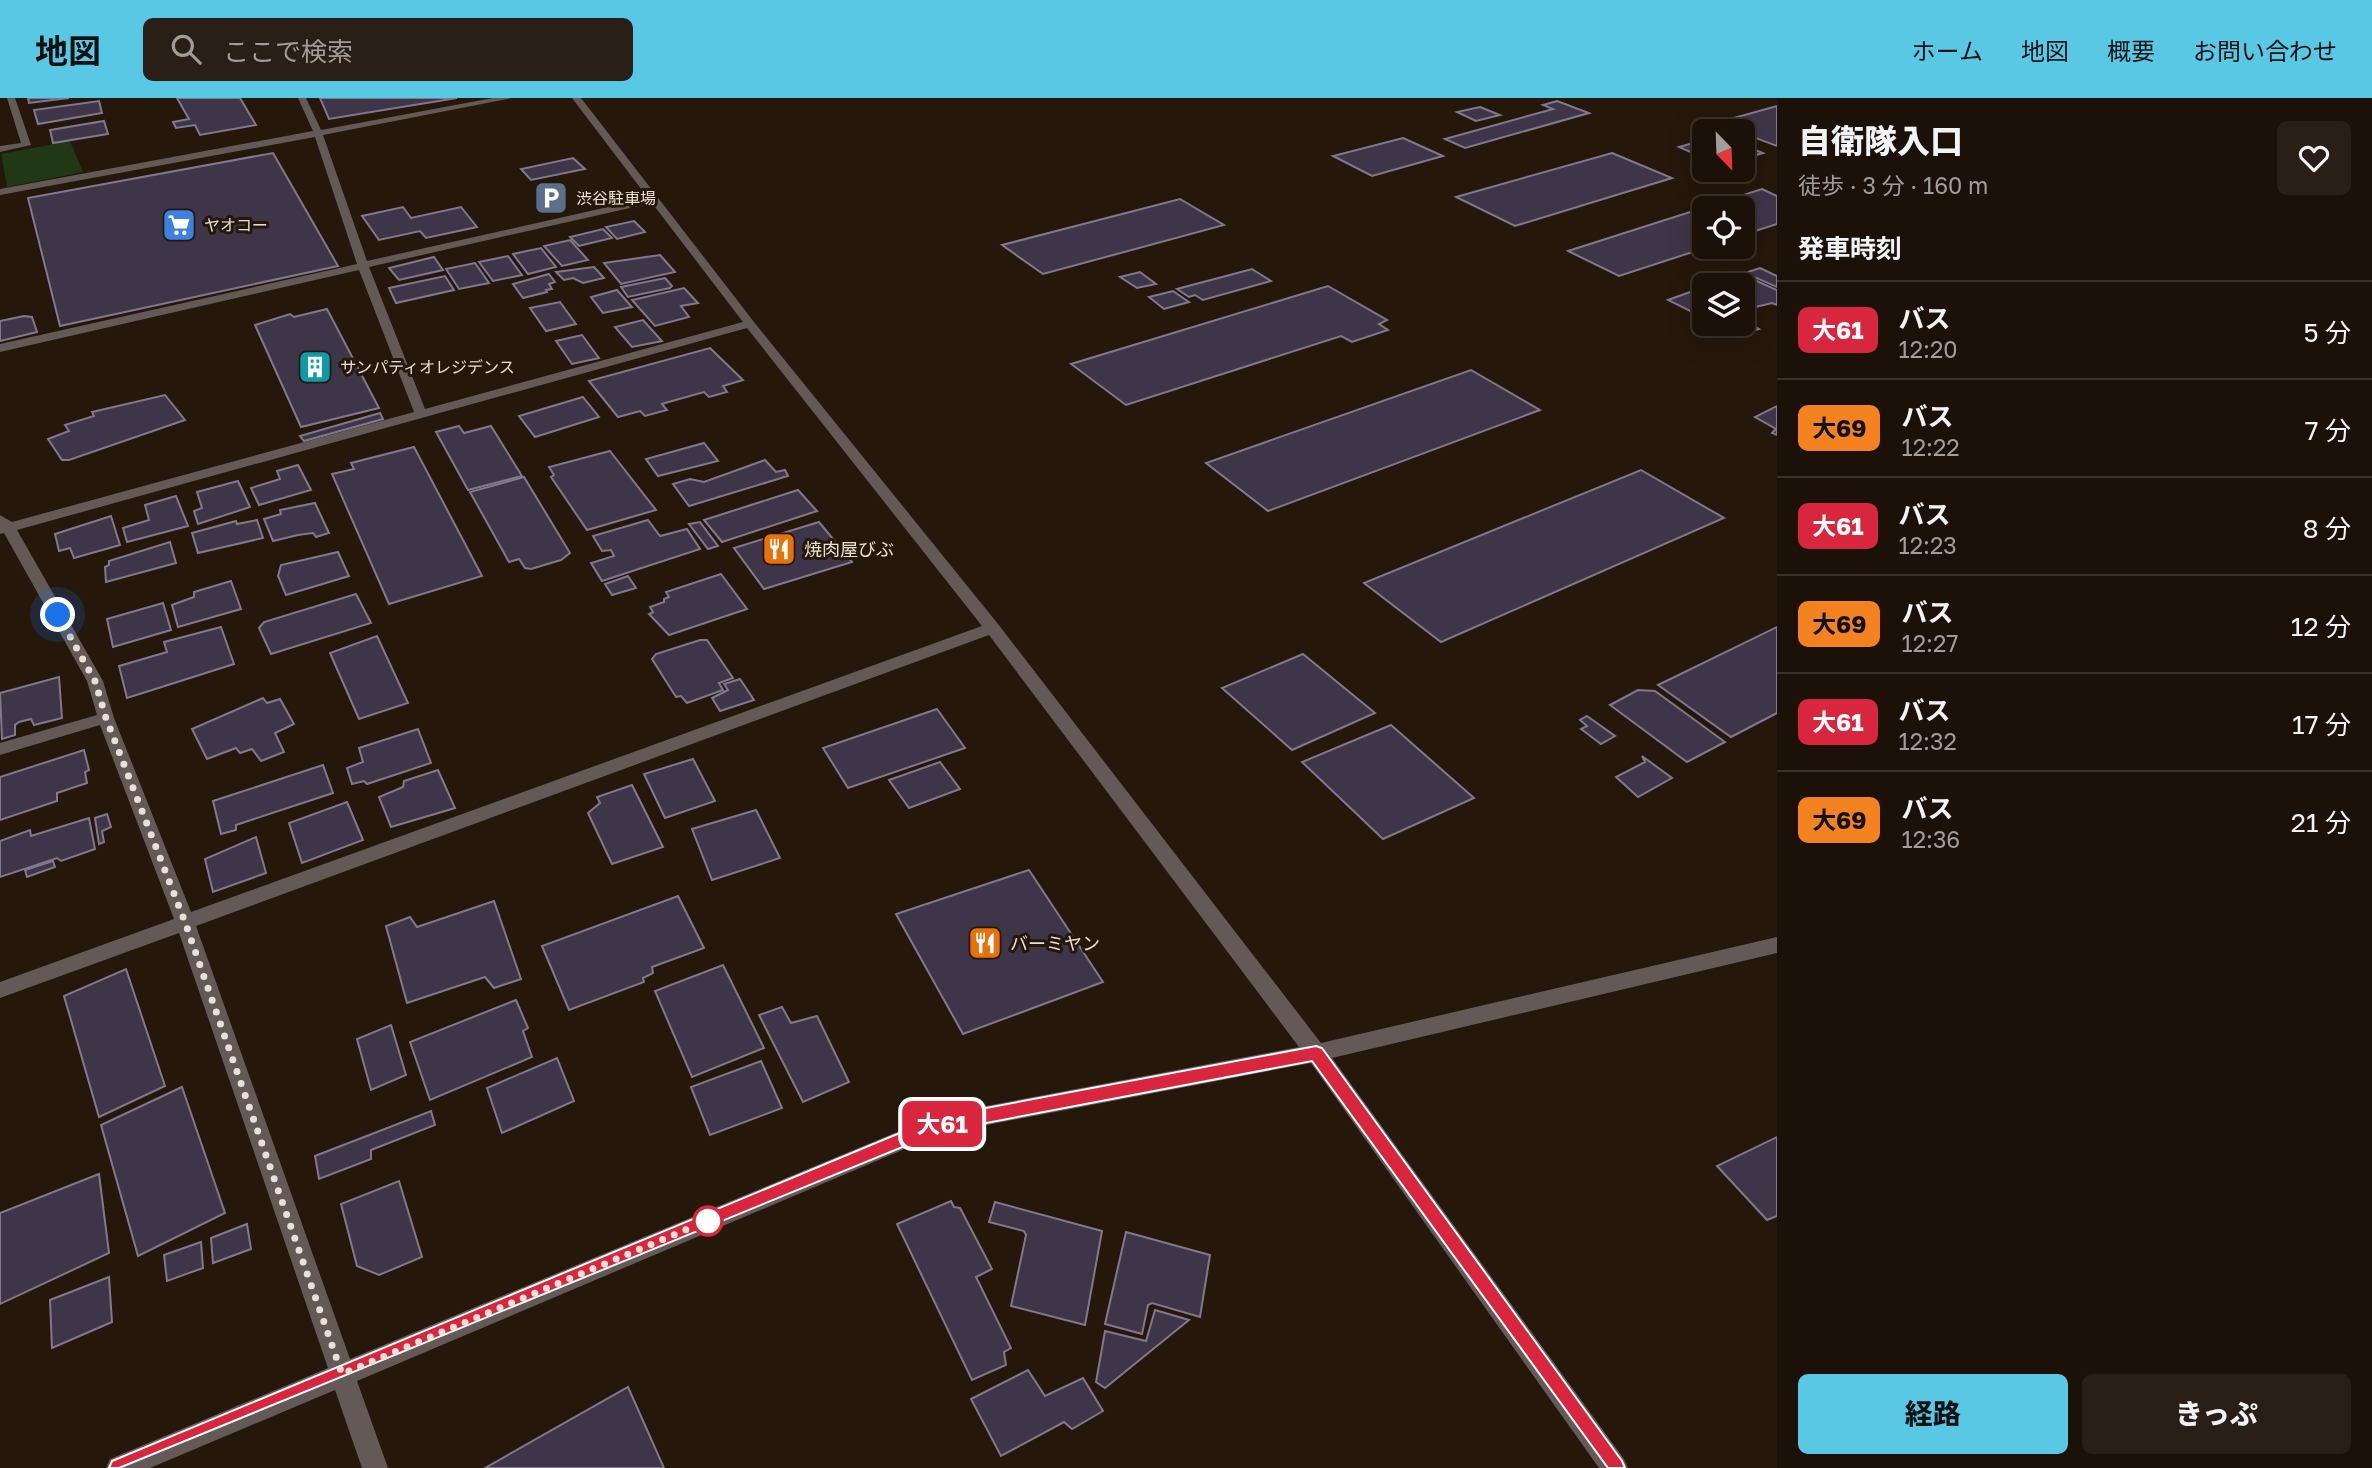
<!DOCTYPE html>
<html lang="ja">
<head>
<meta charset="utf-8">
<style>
  :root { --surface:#1c1108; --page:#291f16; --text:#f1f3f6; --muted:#a09d9c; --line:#3a3129; --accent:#59c8e5 }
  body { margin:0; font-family:"Golos Text","Noto Sans JP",sans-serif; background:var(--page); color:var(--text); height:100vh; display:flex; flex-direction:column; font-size:26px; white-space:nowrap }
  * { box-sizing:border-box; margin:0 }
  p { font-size:23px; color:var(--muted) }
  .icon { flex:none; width:38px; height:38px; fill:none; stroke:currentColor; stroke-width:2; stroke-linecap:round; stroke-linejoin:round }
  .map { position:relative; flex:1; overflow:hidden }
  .details { display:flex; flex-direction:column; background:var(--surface); width:595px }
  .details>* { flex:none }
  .badge { padding:0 14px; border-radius:10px; font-size:24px; line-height:46px }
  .needle { width:46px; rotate:157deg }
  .controls { position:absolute; left:1692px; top:21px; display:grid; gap:14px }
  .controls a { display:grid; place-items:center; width:63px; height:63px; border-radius:10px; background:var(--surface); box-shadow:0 7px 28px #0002,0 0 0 2px var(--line); font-size:35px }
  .you { position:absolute; width:35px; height:35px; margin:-18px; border:5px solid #fff; border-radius:50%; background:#1a73e8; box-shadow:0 0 0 10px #1a73e833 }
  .map>.badge { position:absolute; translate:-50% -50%; box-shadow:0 0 0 4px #fff }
  h2 { padding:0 21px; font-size:26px; line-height:63px }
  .round { display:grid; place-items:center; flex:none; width:74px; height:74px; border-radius:10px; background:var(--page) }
  .headline { display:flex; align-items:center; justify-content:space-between; height:119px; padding:0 21px }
  h1 { font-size:33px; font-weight:800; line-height:52px }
  .button { display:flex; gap:14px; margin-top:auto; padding:14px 21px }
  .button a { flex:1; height:80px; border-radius:10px; background:var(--accent); color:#111; font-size:28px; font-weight:800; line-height:80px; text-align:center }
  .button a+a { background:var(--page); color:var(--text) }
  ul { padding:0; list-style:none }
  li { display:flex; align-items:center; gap:21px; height:98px; padding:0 21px; border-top:2px solid var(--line) }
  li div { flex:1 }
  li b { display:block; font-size:26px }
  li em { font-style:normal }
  li .badge { min-width:77px; font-weight:700; text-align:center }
  header { display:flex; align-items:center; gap:42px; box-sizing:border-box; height:98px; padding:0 35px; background:var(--accent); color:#111 }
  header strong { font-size:33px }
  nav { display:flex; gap:38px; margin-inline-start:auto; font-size:24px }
  .search { width:490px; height:63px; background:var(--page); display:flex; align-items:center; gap:18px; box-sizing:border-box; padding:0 24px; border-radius:10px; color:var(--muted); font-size:26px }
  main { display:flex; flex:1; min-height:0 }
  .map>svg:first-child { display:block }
</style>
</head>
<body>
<header>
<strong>地図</strong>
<div class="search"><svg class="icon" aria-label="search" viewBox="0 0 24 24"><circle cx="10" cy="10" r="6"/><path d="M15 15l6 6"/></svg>ここで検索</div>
<nav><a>ホーム</a><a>地図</a><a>概要</a><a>お問い合わせ</a></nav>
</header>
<main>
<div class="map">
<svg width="1777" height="1370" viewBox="0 0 1777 1370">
  <rect width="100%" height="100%" fill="#25170a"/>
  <polygon fill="#203815" points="70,43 83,74 7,89 1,56"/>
  <g fill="#3e3648" stroke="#81788d" stroke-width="2">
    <polygon points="28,0 69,0 29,5"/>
    <polygon points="177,0 240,0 256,27 200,37 195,27 176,30 173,24 189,21"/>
    <polygon points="320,0 457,0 329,21"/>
    <polygon points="99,3 102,15 38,26 34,12"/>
    <polygon points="1557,3 1589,15 1465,50 1445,41 1553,11 1543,7"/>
    <polygon points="1777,8 1777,48 1716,25"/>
    <polygon points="1480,9 1500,17 1476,23 1457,14"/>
    <polygon points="104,23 108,36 53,45 50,32"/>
    <polygon points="1403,40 1443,58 1372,78 1333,58"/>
    <polygon points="1704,42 1704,60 1679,49"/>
    <polygon points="1743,47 1763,55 1743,61"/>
    <polygon points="273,55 338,168 60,228 28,100"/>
    <polygon points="1612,55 1672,80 1515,128 1456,99"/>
    <polygon points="573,60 585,71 531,82 521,71"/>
    <polygon points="1762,91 1777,98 1777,126 1743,137 1743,110 1704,110 1704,149 1708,149 1619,178 1568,153"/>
    <polygon points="1180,101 1224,127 1043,176 1002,147"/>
    <polygon points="403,109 411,120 461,109 477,129 426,140 420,133 379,142 362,118"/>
    <polygon points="634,123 645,134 617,141 606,129"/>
    <polygon points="603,131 612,140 579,148 570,139"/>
    <polygon points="570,142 588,162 562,168 544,148"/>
    <polygon points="541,150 556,169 528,176 513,156"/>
    <polygon points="660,157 675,174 621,186 604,165"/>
    <polygon points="508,158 522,177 493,183 479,164"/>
    <polygon points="434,159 443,172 399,182 389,170"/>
    <polygon points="475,165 489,185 459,191 446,171"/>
    <polygon points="594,169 604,180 583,185 573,180 564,182 556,174"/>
    <polygon points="1760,170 1777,178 1777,189 1745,175"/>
    <polygon points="1252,171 1271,183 1203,202 1195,197 1189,199 1177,191"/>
    <polygon points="1140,174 1156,186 1137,190 1120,179"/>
    <polygon points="549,176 555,184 549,186 552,191 546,192 547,194 523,200 513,186"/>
    <polygon points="1741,176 1777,192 1777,207 1772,205 1743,212 1743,187 1709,187"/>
    <polygon points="445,178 454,192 396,205 389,190"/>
    <polygon points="665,180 672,188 670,190 628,199 621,189"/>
    <polygon points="1328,188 1387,222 1379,226 1388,232 1352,244 1341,238 1126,307 1071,266"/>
    <polygon points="1704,189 1704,220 1668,202"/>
    <polygon points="684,190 698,205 681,208 689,219 655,228 632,202"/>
    <polygon points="617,192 632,209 603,215 591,199"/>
    <polygon points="1173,193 1189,204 1164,211 1149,199"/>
    <polygon points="560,204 576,226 546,233 530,210"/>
    <polygon points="327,211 379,310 301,329 255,227 290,216 294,219"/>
    <polygon points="24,218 32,219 37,234 0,243 0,223"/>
    <polygon points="643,222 662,243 632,249 615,229"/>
    <polygon points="1743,222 1759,231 1740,237 1716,226 1743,226"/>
    <polygon points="582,237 599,260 572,266 556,243"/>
    <polygon points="710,250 743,282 723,288 727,294 709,299 704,294 665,305 662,306 667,312 645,318 640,313 618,319 589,283"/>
    <polygon points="1471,272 1540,312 1268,413 1206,365"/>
    <polygon points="165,297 185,322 69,362 62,362 48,341 69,333 65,327 94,318 92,314"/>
    <polygon points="583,299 599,319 535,339 519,318"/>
    <polygon points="1777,308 1777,337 1772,335 1776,331 1755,319"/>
    <polygon points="380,315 383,321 304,343 300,338"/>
    <polygon points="459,328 464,335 491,328 522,378 468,392 436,334"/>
    <polygon points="704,345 718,363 658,378 646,361"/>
    <polygon points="414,349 482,478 389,506 332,376 354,371 351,365"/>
    <polygon points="610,353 656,412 587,432 551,379 554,377 549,369"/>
    <polygon points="765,362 776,374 785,372 788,378 689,408 673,386 690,381 704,384"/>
    <polygon points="298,367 311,392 259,407 251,390 280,381 277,373"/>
    <polygon points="1641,372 1724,420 1441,544 1364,485"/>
    <polygon points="524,379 570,455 561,462 531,471 525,470 519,461 509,464 470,394"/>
    <polygon points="238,383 250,409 198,426 194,413 202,410 197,394"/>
    <polygon points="798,392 817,413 722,444 704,422"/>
    <polygon points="176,398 188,428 127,444 123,430 149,422 145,407"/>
    <polygon points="315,405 329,435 316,439 313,435 298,437 273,443 264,421 281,416 280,412"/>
    <polygon points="111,418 120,447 74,460 70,450 59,453 55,436"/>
    <polygon points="257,422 263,440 198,455 192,435 236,423 237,426"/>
    <polygon points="648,422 660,438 687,431 700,451 602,483 591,465 614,458 611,452 602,453 593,438"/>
    <polygon points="700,424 718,448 708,451 689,426"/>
    <polygon points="819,424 852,464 764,491 734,450"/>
    <polygon points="170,444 176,465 106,484 105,469 109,467 109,463"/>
    <polygon points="338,454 349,478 286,497 278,478 281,467"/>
    <polygon points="721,476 747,511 669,537 649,516 653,514 650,509 664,504 664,501 669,499 666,494"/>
    <polygon points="628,478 636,490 612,497 605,486"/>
    <polygon points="231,483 241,511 178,529 172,507 194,499 194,494"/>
    <polygon points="356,496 371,525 271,556 259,530 264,524"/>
    <polygon points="163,505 171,532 113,549 107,521"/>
    <polygon points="221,529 234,566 127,600 119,568 167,554 164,544"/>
    <polygon points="1777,529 1777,615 1731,639 1658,587"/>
    <polygon points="377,538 408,605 359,621 330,555"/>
    <polygon points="700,542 707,542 733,580 719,585 723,592 687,605 681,598 676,599 652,561 656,556"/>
    <polygon points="1303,556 1375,615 1292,652 1222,590"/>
    <polygon points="59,579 62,620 34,627 31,621 19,624 15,627 15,637 2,641 0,595"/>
    <polygon points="740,581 754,602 720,613 712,600 728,592 724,586"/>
    <polygon points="1638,592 1655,593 1725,644 1687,664 1610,607"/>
    <polygon points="263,600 267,605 280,601 294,626 275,635 284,654 261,663 252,651 240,655 236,650 207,661 192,631"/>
    <polygon points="937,611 965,650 848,690 823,650"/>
    <polygon points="1587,618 1615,638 1601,646 1581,631 1587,628 1580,622"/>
    <polygon points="1391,627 1474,700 1383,741 1302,664"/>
    <polygon points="418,631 431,665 367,686 364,683 352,686 347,670 363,664 359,650"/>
    <polygon points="84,652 89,672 85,674 87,685 57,695 57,703 0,722 0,679"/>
    <polygon points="1642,658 1672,680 1638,699 1616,679 1645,664"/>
    <polygon points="693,661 715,703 665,720 644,676"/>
    <polygon points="940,664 960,691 909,710 889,682"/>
    <polygon points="323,667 333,695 236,727 236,732 221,736 213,703"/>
    <polygon points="438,672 455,710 391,729 379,699 403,689 404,683"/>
    <polygon points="632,687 663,749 612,766 588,715 600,705 597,699"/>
    <polygon points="347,704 363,742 302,765 289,725"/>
    <polygon points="756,712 780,760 712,782 692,731"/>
    <polygon points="107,716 111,729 102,733 104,744 99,746 95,720"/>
    <polygon points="89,720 95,751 61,763 57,760 0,779 0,743 30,732 31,738"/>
    <polygon points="256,739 266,775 213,794 205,761"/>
    <polygon points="53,763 55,769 27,779 25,772"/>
    <polygon points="1029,772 1103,884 963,936 896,816"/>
    <polygon points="678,798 704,850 652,869 653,875 643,880 644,884 569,912 542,848"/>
    <polygon points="494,803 521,881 494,890 485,879 407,905 386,828 410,819 417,829"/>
    <polygon points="723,867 764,950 692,979 655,893"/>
    <polygon points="126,871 165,988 99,1019 64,898"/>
    <polygon points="516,902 528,930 523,933 532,959 430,1002 410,944"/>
    <polygon points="782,909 791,925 817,918 849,984 803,1004 759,917"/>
    <polygon points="391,927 406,977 371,992 357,941"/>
    <polygon points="557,960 574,1003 502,1035 487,990"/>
    <polygon points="761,963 782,1010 710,1037 691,989"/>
    <polygon points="182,989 225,1115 138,1158 101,1027"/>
    <polygon points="431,1013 435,1027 371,1052 371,1061 319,1081 315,1058"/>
    <polygon points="1777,1039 1777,1118 1767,1122 1717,1068"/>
    <polygon points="99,1076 109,1155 0,1206 0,1115"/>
    <polygon points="399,1083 422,1159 379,1177 357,1168 341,1106"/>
    <polygon points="951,1103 954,1109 960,1110 992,1171 976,1179 1011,1250 1004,1254 1006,1267 972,1282 897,1126"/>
    <polygon points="995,1104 1102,1133 1085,1227 1011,1208 1026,1137 1024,1133 989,1124"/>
    <polygon points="247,1126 251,1151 213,1165 211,1140"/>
    <polygon points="1126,1134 1210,1157 1200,1219 1152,1205 1148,1207 1142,1236 1105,1226"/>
    <polygon points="201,1144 203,1170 167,1183 164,1157"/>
    <polygon points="109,1179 112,1224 52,1250 50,1202"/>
    <polygon points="1155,1212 1189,1222 1105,1290 1096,1284 1105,1233 1146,1243"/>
    <polygon points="1028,1272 1045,1298 1083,1280 1103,1313 1072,1331 1064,1324 1001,1358 971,1301"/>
    <polygon points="628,1289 664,1370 485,1370"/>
  </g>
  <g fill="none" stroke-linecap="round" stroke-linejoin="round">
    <g fill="#635956" fill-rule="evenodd">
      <polygon points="7,0 15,0 31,47 0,54 0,48 21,45"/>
      <path d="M298,0h8l15,32 172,-32h19l-189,37 44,126 281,-63 -76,-100h9l173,224 244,302 323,419 456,-106v16l-445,105 292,401 4,9h-29l-288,-405 -371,71 -583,247 31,87h-26l-27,-78 -185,78h-44l4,-9 218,-91 -149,-435 -179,65v-16l174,-63 -74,-194 -100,30v-12l97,-28 -10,-34 -83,-148 -4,1v-19l12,7 402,-110 -55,-142 -359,82v-8l357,-80 -42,-127 -315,58v-6l313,-58zM652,105l91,119 -318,87 -56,-142zM747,230l235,298 -791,286 -77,-194 -11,-37 -86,-151zM989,537l310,412 -361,68 -588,244 -154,-433z"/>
    </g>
  </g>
  <polygon fill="#d7263d" stroke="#fff" stroke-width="2" points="1316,948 1322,950 1622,1363 1625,1370 1608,1370 1312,963 939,1034 119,1370 109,1370 112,1363 938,1019"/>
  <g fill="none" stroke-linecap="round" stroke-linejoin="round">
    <polyline stroke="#eae0d7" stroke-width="7" stroke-dasharray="0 12.6" points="58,517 95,583 106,620 185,824 342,1276 714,1120 708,1123"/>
  </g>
  <defs>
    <symbol id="parking-square" viewBox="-11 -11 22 22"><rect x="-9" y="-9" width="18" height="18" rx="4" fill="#5c6f8a" stroke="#25170a"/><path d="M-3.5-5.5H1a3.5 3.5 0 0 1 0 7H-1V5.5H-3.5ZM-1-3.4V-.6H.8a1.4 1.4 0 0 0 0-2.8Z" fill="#fff"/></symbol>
    <symbol id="supermarket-square" viewBox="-11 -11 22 22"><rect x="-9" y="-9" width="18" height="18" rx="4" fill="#3f7fe0" stroke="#25170a"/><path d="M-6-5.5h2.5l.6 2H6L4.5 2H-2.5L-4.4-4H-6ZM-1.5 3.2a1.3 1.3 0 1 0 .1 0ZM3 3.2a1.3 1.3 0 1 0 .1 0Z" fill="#fff"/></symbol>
    <symbol id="building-square" viewBox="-11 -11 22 22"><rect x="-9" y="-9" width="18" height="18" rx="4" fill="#0f9aa8" stroke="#25170a"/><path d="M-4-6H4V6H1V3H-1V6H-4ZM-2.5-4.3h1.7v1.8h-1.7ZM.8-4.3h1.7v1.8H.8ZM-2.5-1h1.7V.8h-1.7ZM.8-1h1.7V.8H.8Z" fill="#fff"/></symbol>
    <symbol id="restaurant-square" viewBox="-11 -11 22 22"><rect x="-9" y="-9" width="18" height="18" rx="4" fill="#e8710a" stroke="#25170a"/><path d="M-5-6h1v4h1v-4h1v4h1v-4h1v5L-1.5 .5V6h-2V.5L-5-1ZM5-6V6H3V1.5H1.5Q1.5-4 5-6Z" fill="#fff"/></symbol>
  </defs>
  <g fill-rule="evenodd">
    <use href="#parking-square" x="532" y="81" width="38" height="38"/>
    <use href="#supermarket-square" x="160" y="108" width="38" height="38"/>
    <use href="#building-square" x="296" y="250" width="38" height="38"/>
    <use href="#restaurant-square" x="760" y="432" width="38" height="38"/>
    <use href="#restaurant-square" x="966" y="826" width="38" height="38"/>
  </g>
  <circle fill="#fff" stroke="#d7263d" stroke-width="3.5" cx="708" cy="1123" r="14"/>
  <g text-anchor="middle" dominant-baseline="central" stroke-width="6" stroke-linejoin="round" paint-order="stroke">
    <g font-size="16" fill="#eae0d7" stroke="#25170a" text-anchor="start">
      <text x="576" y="100">渋谷駐車場</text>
      <text x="204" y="127">ヤオコー</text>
      <text x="340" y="269">サンパティオレジデンス</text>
    </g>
    <g font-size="18" fill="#eae0d7" stroke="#25170a" text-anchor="start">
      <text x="804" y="451">焼肉屋びぶ</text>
      <text x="1010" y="845">バーミヤン</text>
    </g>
  </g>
</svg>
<div class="controls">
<a><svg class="needle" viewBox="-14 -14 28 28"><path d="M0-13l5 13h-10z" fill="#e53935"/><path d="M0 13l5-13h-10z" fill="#a09d9c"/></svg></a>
<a><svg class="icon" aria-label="locate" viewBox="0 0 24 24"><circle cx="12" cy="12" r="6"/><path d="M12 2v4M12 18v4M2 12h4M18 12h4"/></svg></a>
<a><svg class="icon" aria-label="layers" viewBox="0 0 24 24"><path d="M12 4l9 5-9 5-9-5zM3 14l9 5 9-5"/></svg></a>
</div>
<div class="you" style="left:58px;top:517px"></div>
<b class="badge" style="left:942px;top:1026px;background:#d7263d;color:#fff">大61</b>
</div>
<section class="details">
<div class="headline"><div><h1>自衛隊入口</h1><p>徒歩 · 3 分 · 160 m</p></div><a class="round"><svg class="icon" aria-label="heart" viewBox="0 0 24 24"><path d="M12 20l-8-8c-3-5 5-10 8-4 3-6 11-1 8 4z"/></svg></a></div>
<h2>発車時刻</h2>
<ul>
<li><span class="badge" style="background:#d7263d;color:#fff">大61</span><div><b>バス</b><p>12:20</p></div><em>5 分</em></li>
<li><span class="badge" style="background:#f58220;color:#111">大69</span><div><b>バス</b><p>12:22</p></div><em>7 分</em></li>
<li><span class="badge" style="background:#d7263d;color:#fff">大61</span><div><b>バス</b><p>12:23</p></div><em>8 分</em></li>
<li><span class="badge" style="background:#f58220;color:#111">大69</span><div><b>バス</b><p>12:27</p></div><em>12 分</em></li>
<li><span class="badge" style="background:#d7263d;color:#fff">大61</span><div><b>バス</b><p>12:32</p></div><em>17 分</em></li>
<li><span class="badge" style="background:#f58220;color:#111">大69</span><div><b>バス</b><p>12:36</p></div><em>21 分</em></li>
</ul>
<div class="button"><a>経路</a><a>きっぷ</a></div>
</section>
</main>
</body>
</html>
